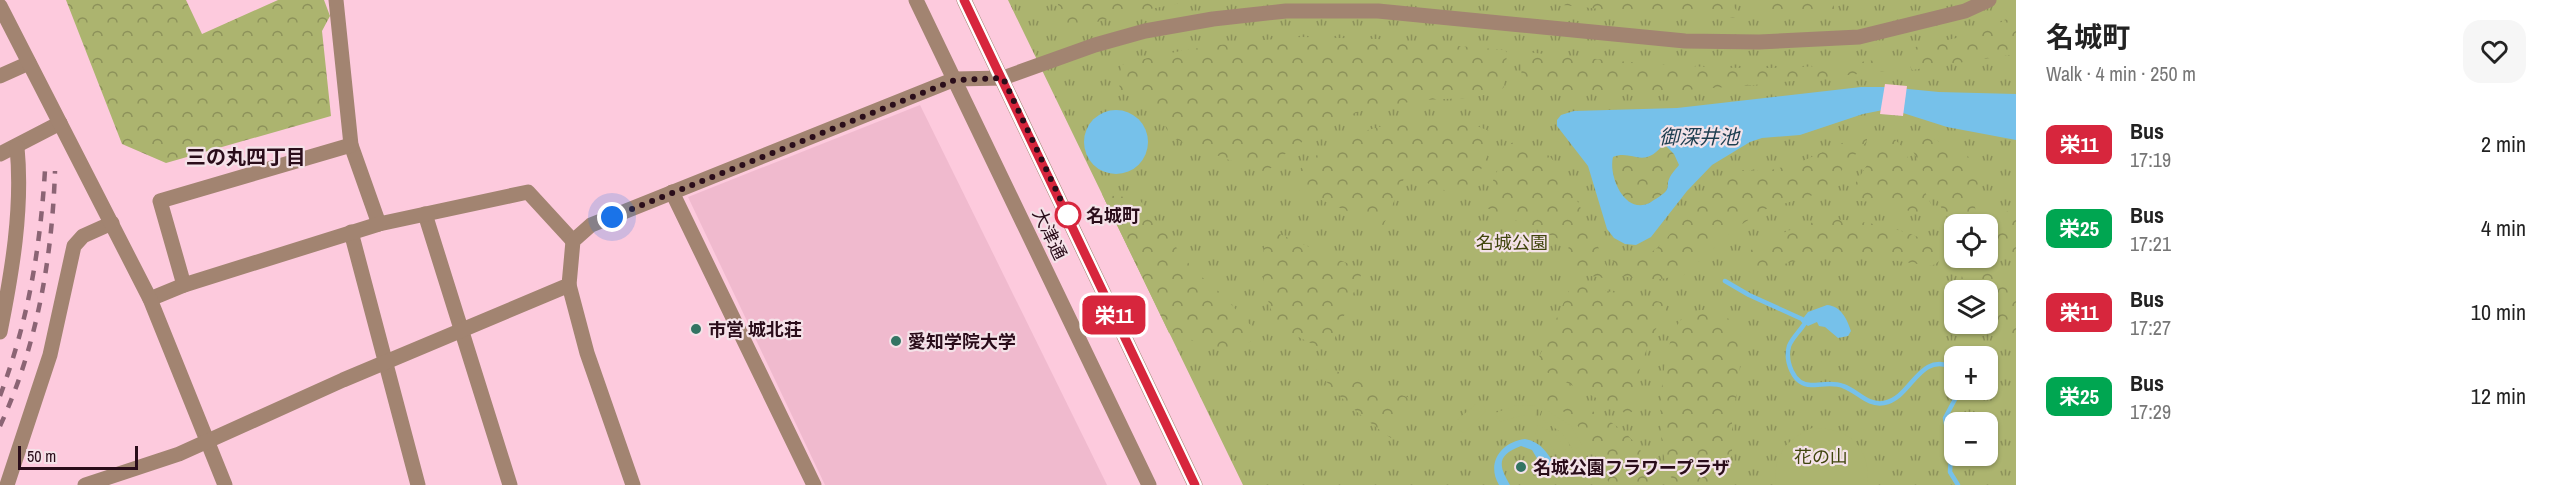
<!DOCTYPE html>
<html lang="en">
<head>
<meta charset="utf-8">
<style>
  :root { --surface:#fff; --page:#f6f6f6; --text:#222; --muted:#767676 }
  body { margin:0; font-family:"Archivo Narrow","Noto Sans JP",sans-serif; background:var(--page); color:var(--text); height:100vh; display:flex; flex-direction:column; font-size:22px; white-space:nowrap }
  * { box-sizing:border-box; margin:0 }
  p { font-size:20px; color:var(--muted) }
  .icon { flex:none; width:33px; height:33px; fill:none; stroke:currentColor; stroke-width:2; stroke-linecap:round; stroke-linejoin:round }
  .map { position:relative; flex:1; overflow:hidden }
  .sheet { display:flex; flex-direction:column; background:var(--surface); width:540px }
  .sheet>* { flex:none }
  .badge { padding:0 12px; border-radius:9px; font-size:21px; line-height:39px }
  .buttons { position:absolute; left:1944px; top:214px; display:grid; gap:12px }
  .buttons a { display:grid; place-items:center; width:54px; height:54px; border-radius:12px; background:var(--surface); box-shadow:0 2px 4px #0004; font-size:30px }
  .scale { position:absolute; left:18px; bottom:15px; width:120px; box-sizing:border-box; padding-left:6px; border:3px solid #2a0d1a; border-top:0; font-size:16px; line-height:21px; white-space:nowrap; color:#2a0d1a; -webkit-text-stroke:4px #f4e2e8; paint-order:stroke }
  .you { position:absolute; width:30px; height:30px; margin:-15px; border:4px solid #fff; border-radius:50%; background:#1a73e8; box-shadow:0 0 0 9px #1a73e833 }
  .map>.badge { position:absolute; translate:-50% -50%; box-shadow:0 0 0 3px #fff }
  .round { display:grid; place-items:center; flex:none; width:63px; height:63px; border-radius:18px; background:var(--page) }
  .headline { display:flex; align-items:center; justify-content:space-between; height:102px; padding:0 30px }
  h1 { font-size:28px; font-weight:700; line-height:45px }
  ul { padding:0; list-style:none }
  li { display:flex; align-items:center; gap:18px; height:84px; padding:0 30px }
  li div { flex:1 }
  li b { display:block; font-size:22px }
  li em { font-style:normal }
  li .badge { min-width:66px; font-weight:700; text-align:center }
  main { display:flex; flex:1; min-height:0 }
  .map>svg:first-child { display:block }
</style>
</head>
<body>
<main>
<div class="map">
<svg width="2016" height="485" viewBox="0 0 2016 485">
  <defs>
    <pattern id="grass-tufts" width="24" height="20" patternUnits="userSpaceOnUse" patternTransform="scale(1.5)"><rect width="24" height="20" fill="#acb46f"/><path d="M3 7l-1-3M5 7V3M7 7l1-3M15 17l-1-3M17 17v-4M19 17l1-3" fill="none" stroke="#8c915a"/></pattern>
    <pattern id="forest-crowns" width="20" height="18" patternUnits="userSpaceOnUse" patternTransform="scale(1.5)"><rect width="20" height="18" fill="#acb46f"/><path d="M2 6a3 3 0 1 1 6 0M12 15a3 3 0 1 1 6 0" fill="none" stroke="#8c915a"/></pattern>
  </defs>
  <rect width="100%" height="100%" fill="#fdcadd"/>
  <polygon fill="#f0bace" points="920,105 1107,485 825,485 688,197"/>
  <path fill="url(#grass-tufts)" fill-rule="evenodd" d="M1008,0h1008v485h-773zM1954,225h34v33h-34zM1954,291h34v33h-34zM1954,357h34v33h-34zM1954,423h34v33h-34z"/>
  <g fill="url(#forest-crowns)">
    <polygon points="66,0 186,0 202,34 278,0 324,0 330,16 322,31 331,116 166,163 122,144"/>
    <polygon points="1057,0 1196,0 1130,13 1064,31"/>
    <polygon points="1563,0 1729,0 1742,18 1647,14 1563,5"/>
    <polygon points="1749,0 1832,0 1836,14 1760,17"/>
    <polygon points="2016,16 2016,54 1912,70 1909,64 1911,48 1970,35"/>
    <path d="M1302,37l75,2 128,11 2,3 -3,34 -5,5 -30,6 -48,2 -57,10 -36,14 -42,29 -15,15 -11,4 -90,-35 -12,-28 -12,-9 -27,-7 2,-28c59,-17 120,-24 181,-28z"/>
    <path d="M1526,52c121,12 241,26 362,6l-2,13 -132,14 -96,7 -130,1 -6,-4 -1,-31z"/>
    <path d="M1442,120l35,6 17,7 2,4 -29,63 -61,-26 -23,52 -95,-40v-5c45,-48 90,-59 154,-61z"/>
    <polygon points="1922,133 1944,144 1957,146 1976,164 1981,184 1975,207 1978,225 1955,225 1944,213 1910,145 1912,136"/>
    <polygon points="1860,135 1867,137 1867,141 1823,192 1763,210 1732,231 1684,275 1649,281 1622,276 1607,251 1635,259 1648,255 1662,244 1703,193 1721,178 1738,170 1767,171 1796,164"/>
    <polygon points="1891,135 1903,148 1932,206 1932,210 1925,215 1875,202 1845,200 1882,141"/>
    <path d="M1514,142c10,4 22,6 31,11 20,11 55,98 65,122l-1,4 -47,-8 7,-25 -14,-9 -73,-31 27,-62z"/>
    <path d="M1666,146l8,8 5,11c-4,5 -9,10 -11,17 0,3 0,6 -2,9 -2,3 -12,9 -15,11 -25,15 -43,-25 -38,-45 9,-4 30,-2 41,-3l7,-7z"/>
    <polygon points="1102,194 1120,197 1135,194 1193,269 1222,295 1261,336 1230,352 1169,333"/>
    <polygon points="2010,210 2016,210 2016,254 1994,241 1992,233 1995,218"/>
    <path d="M1829,219c41,2 78,10 115,30 -1,8 -5,15 -14,17l-70,-11h-26l-44,7 -29,11 -13,-4 -8,-12c28,-19 55,-32 89,-38z"/>
    <path d="M1277,233l86,37 -34,82 -51,-25c-13,-29 -20,-57 -12,-88l2,-3z"/>
    <path d="M1979,261l22,10 15,13v61l-7,-4 -21,-29v-21h-24c-8,-13 2,-27 15,-30z"/>
    <path d="M1572,284l94,19v8c-13,21 -24,46 -29,70 -2,9 1,24 -5,31l-7,1 -90,-47z"/>
    <path d="M1711,310l20,10 11,18 -3,41 -7,39v37l-5,12 -14,14 -6,4h-29c-28,-21 -19,-141 3,-165 8,-9 18,-11 30,-10z"/>
    <path d="M1311,362l99,36 -19,40c-30,-21 -59,-46 -80,-76z"/>
    <path d="M1546,389c39,18 106,43 105,96h-41c-15,-29 -30,-75 -67,-83z"/>
  </g>
  <g fill="#acb46f">
    <polygon points="1476,404 1483,404 1486,411 1464,433 1457,429 1457,420"/>
    <polygon points="1517,405 1537,406 1535,417 1524,415 1500,422 1495,413"/>
    <polygon points="1543,408 1571,426 1582,445 1573,450 1562,433 1540,418"/>
    <polygon points="1538,424 1558,437 1568,454 1559,458 1550,444 1535,435"/>
    <path d="M1812,428c36,-1 60,19 55,57h-91c-4,-28 10,-46 36,-57z"/>
  </g>
  <g fill="#76c1ea" fill-rule="evenodd">
    <path d="M1861,87h27l51,5 77,2v46l-69,-13 -44,-14 -20,-3 -20,4 -63,21 -38,3 -12,4 -38,23 -25,26 -36,46 -15,8 -11,-1 -11,-6 -7,-9 -19,-63 -31,-40v-6l4,-5 13,-4 103,-3zM1666,146l8,8 5,11c-4,5 -9,10 -11,17 0,3 0,6 -2,9 -2,3 -12,9 -15,11 -25,15 -43,-25 -38,-45 19,-8 29,12 48,-10z"/>
    <circle cx="1116" cy="142" r="32"/>
    <path d="M1827,305c14,1 20,14 24,26l-3,5 -10,2 -13,-11 -6,-1 -2,-4 -9,4 -7,-5 7,-9z"/>
    <path d="M1525,439c17,3 24,16 32,30l-10,6 -15,-25 -11,-4c-24,9 -23,19 -11,39h-11c-13,-22 2,-43 26,-46z"/>
  </g>
  <polygon fill="#fdcadd" points="1885,84 1907,86 1903,116 1880,114"/>
  <g fill="none" stroke-linecap="round" stroke-linejoin="round">
    <g stroke="#76c1ea" stroke-width="4.5">
      <path d="M1725,281l24,14 53,24 3,4c-5,8 -13,15 -16,23 -4,15 4,39 22,39 11,0 22,-3 32,1 15,5 24,20 41,17 28,-5 34,-51 68,-36l2,6"/>
      <polyline points="1958,485 1950,472 1951,454 1945,418 1960,390"/>
    </g>
    <g stroke="#a28471" stroke-width="15">
      <polyline points="336,0 351,145 379,224"/>
      <polyline points="0,76 29,63"/>
      <polyline points="0,154 60,123"/>
      <polyline points="672,192 814,485"/>
      <polyline points="425,214 510,485"/>
      <polyline points="351,232 418,485"/>
      <polyline points="184,285 160,201 351,145"/>
      <polyline points="569,285 587,353 633,485"/>
      <polyline points="150,299 184,285 379,224 528,192 573,241"/>
      <path d="M0,332c12,-60 23,-124 17,-185"/>
      <polyline points="7,485 50,355 74,246 83,236 112,223"/>
    </g>
    <g stroke="#a28471" stroke-width="15">
      <polyline points="916,0 1149,485"/>
      <polyline points="964,0 1195,485"/>
      <polyline points="0,6 150,299 225,485"/>
      <polyline points="85,485 179,454 343,380 569,285 573,241 591,225 955,79 1003,78 1095,45 1145,31 1213,19 1286,11 1378,11 1685,41 1759,42 1859,37 1965,11 1989,0"/>
    </g>
    <g stroke="#8b6474" stroke-width="4.5" stroke-dasharray="10 10" stroke-linecap="butt">
      <path d="M0,396c28,-75 40,-145 45,-226"/>
      <path d="M0,426c37,-80 52,-167 55,-255"/>
    </g>
  </g>
  <g fill="none" stroke-linecap="round" stroke-linejoin="round">
    <defs>
      <polyline id="line" points="964,0 1195,485"/>
    </defs>
    <use href="#line" stroke="#fff" stroke-width="14"/>
    <use href="#line" stroke="#d7263d" stroke-width="9"/>
    <polyline stroke="#2a0d1a" stroke-width="6" stroke-dasharray="0 10.8" points="612,217 955,80 1003,78 1072,224 1068,215"/>
  </g>
  <circle fill="#fff" stroke="#d7263d" stroke-width="3" cx="1068" cy="215" r="12"/>
  <g fill="#337463" stroke="#f4e2e8" stroke-width="2">
    <circle cx="696" cy="329" r="6"/>
    <circle cx="896" cy="341" r="6"/>
    <circle cx="1521" cy="467" r="6"/>
  </g>
  <g text-anchor="middle" dominant-baseline="central" stroke-width="4.5" stroke-linejoin="round" paint-order="stroke">
    <g font-size="18" font-weight="bold" fill="#2a0d1a" stroke="#f4e2e8" text-anchor="start">
      <text x="1086" y="215">名城町</text>
    </g>
    <g font-size="18" fill="#2a0d1a" stroke="#f4e2e8">
      <text transform="translate(1050 234) rotate(64)">大津通</text>
    </g>
    <g font-size="18" fill="#40450d" stroke="#f4e2e8">
      <text x="1512" y="242">名城公園</text>
      <text x="1821" y="456">花の山</text>
    </g>
    <g font-size="18" font-weight="bold" fill="#2a0d1a" stroke="#f4e2e8" text-anchor="start">
      <text x="708" y="329">市営 城北荘</text>
      <text x="908" y="341">愛知学院大学</text>
      <text x="1533" y="467">名城公園フラワープラザ</text>
    </g>
    <g font-size="20" font-style="italic" fill="#1c3d4f" stroke="#f4e2e8">
      <text x="1699" y="136">御深井池</text>
    </g>
    <g font-size="20" font-weight="bold" fill="#2a0d1a" stroke="#f4e2e8">
      <text x="246" y="156">三の丸四丁目</text>
    </g>
  </g>
</svg>
<div class="buttons">
<a><svg class="icon" aria-label="locate" viewBox="0 0 24 24"><circle cx="12" cy="12" r="6"/><path d="M12 2v4M12 18v4M2 12h4M18 12h4"/></svg></a>
<a><svg class="icon" aria-label="layers" viewBox="0 0 24 24"><path d="M12 4l9 5-9 5-9-5zM3 14l9 5 9-5"/></svg></a>
<a>+</a>
<a>−</a>
</div>
<div class="scale">50 m</div>
<div class="you" style="left:612px;top:217px"></div>
<b class="badge" style="left:1114px;top:315px;background:#d7263d;color:#fff">栄11</b>
</div>
<section class="sheet">
<div class="headline"><div><h1>名城町</h1><p>Walk · 4 min · 250 m</p></div><a class="round"><svg class="icon" aria-label="heart" viewBox="0 0 24 24"><path d="M12 20l-8-8c-3-5 5-10 8-4 3-6 11-1 8 4z"/></svg></a></div>
<ul>
<li><span class="badge" style="background:#d7263d;color:#fff">栄11</span><div><b>Bus</b><p>17:19</p></div><em>2 min</em></li>
<li><span class="badge" style="background:#00a651;color:#fff">栄25</span><div><b>Bus</b><p>17:21</p></div><em>4 min</em></li>
<li><span class="badge" style="background:#d7263d;color:#fff">栄11</span><div><b>Bus</b><p>17:27</p></div><em>10 min</em></li>
<li><span class="badge" style="background:#00a651;color:#fff">栄25</span><div><b>Bus</b><p>17:29</p></div><em>12 min</em></li>
</ul>
</section>
</main>
</body>
</html>
